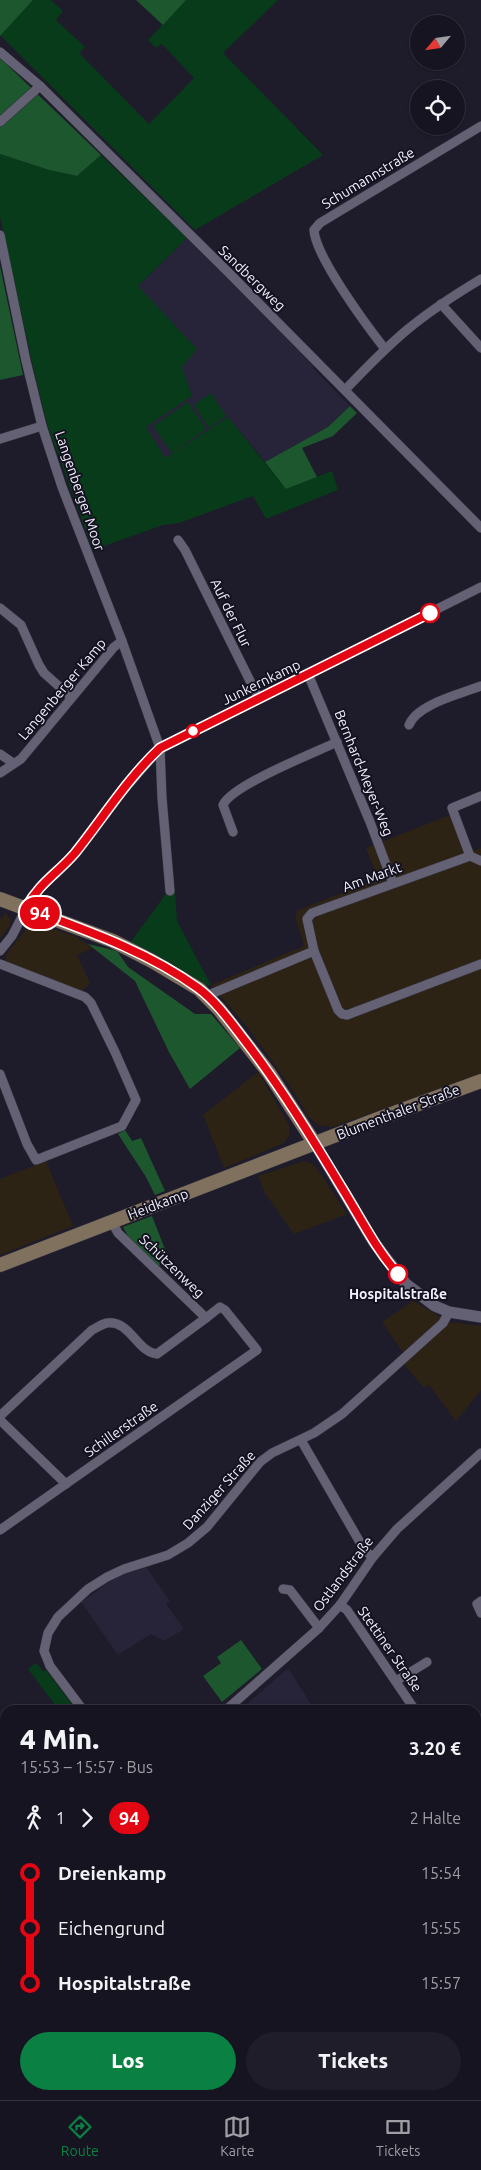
<!DOCTYPE html>
<html lang="de">
<head>
<meta charset="utf-8">
<style>
  :root { --surface:#161420; --page:#1f1d29; --text:#f1f3f6; --muted:#9e9ea5; --line:#35333e; --accent:#0b8043 }
  body { margin:0; font-family:Ubuntu,sans-serif; background:var(--page); color:var(--text); height:100vh; display:flex; flex-direction:column; font-size:19px; white-space:nowrap }
  * { box-sizing:border-box; margin:0 }
  p { font-size:16px; color:var(--muted) }
  .icon { flex:none; width:28px; height:28px; fill:none; stroke:currentColor; stroke-width:2; stroke-linecap:round; stroke-linejoin:round }
  .map { position:relative; flex:1; overflow:hidden }
  .panel { position:absolute; left:0px; top:1705px; width:481px; height:395px; display:flex; flex-direction:column; background:var(--surface); border-radius:15px 15px 0 0; box-shadow:0 1px 4px #0004,0 0 0 1px var(--line) }
  .panel>* { flex:none }
  .badge { padding:0 10px; border-radius:16px; font-size:18px; line-height:32px }
  .needle { width:32px; rotate:241deg }
  .tools { position:absolute; left:410px; top:15px; display:grid; gap:10px }
  .tools a { display:grid; place-items:center; width:55px; height:55px; border-radius:50%; background:var(--surface); box-shadow:0 1px 4px #0004,0 0 0 1px var(--line); font-size:25px }
  .map>.badge { position:absolute; translate:-50% -50%; box-shadow:0 0 0 2px #fff }
  .legs { display:flex; align-items:center; gap:8px; height:55px; padding:0 20px; font-size:16px }
  .legs p { margin-inline-start:auto }
  .head { display:flex; align-items:center; justify-content:space-between; height:85px; padding:0 20px }
  h1 { font-size:28px; font-weight:800; line-height:38px }
  .cta { display:flex; gap:10px; margin-top:auto; padding:10px 20px }
  .cta a { flex:1; height:58px; border-radius:30px; background:var(--accent); color:#fff; font-size:20px; font-weight:800; line-height:58px; text-align:center }
  .cta a+a { background:var(--page); color:var(--text) }
  ul { padding:0 20px; list-style:none }
  li { display:flex; align-items:center; gap:18px; height:55px; font-size:19px }
  li i { display:grid; place-items:center; width:8px; height:100%; margin:0 6px; background:currentColor }
  li i::after { content:''; width:12px; height:12px; margin:-6px; border:4px solid; border-radius:50%; background:var(--surface) }
  li p { margin-inline-start:auto }
  li:first-child i { background:linear-gradient(#0000 50%,currentColor 0) }
  li:last-child i { background:linear-gradient(currentColor 50%,#0000 0) }
  .tab-bar { display:flex; justify-content:space-around; align-items:center; height:70px; border-top:1px solid var(--line); background:var(--surface); font-size:14px; color:var(--muted) }
  .tab-bar a { display:grid; justify-items:center; gap:2px }
  .tab-bar .selected { color:var(--accent) }
  .map>svg:first-child { display:block }
</style>
</head>
<body>
<div class="map">
<svg width="481" height="2100" viewBox="0 0 481 2100">
  <rect width="100%" height="100%" fill="#1e1b2b"/>
  <g fill="#2d2314">
    <polygon points="450,815 464,854 481,848 481,1074 332,1127 318,1125 308,1116 292,1089 249,1029 211,985 304,946 295,916 298,910 378,879 366,848"/>
    <polygon points="5,912 11,920 10,925 0,939 0,918 3,918"/>
    <polygon points="33,924 73,935 93,948 77,955 90,983 81,992 9,963 6,960 5,956 27,928"/>
    <polygon points="258,1072 289,1125 289,1136 284,1143 224,1168 203,1115"/>
    <polygon points="46,1161 73,1226 0,1255 0,1179"/>
    <polygon points="304,1161 313,1164 320,1173 347,1214 294,1234 265,1193 258,1176"/>
    <polygon points="413,1301 450,1322 481,1326 481,1390 456,1421 429,1385 423,1387 403,1363 407,1358 382,1322"/>
  </g>
  <g fill="#272338">
    <polygon points="187,238 314,366 313,368 350,406 328,427 265,462 228,417 165,459 145,427 192,396 138,286"/>
    <polygon points="146,1567 170,1601 166,1604 184,1629 164,1641 151,1634 118,1655 81,1602 118,1576"/>
    <polygon points="288,1668 315,1710 240,1710"/>
    <polygon points="4,1883 5,1983 0,1986 0,1885"/>
    <polygon points="0,1993 5,2004 5,2095 84,2095 86,2100 0,2100"/>
  </g>
  <g fill="#083b19">
    <polygon points="33,0 51,0 63,11 56,20 85,47 79,53 149,124 194,78 162,44 156,48 148,40 186,0 278,0 223,53 323,155 195,230 0,35"/>
    <polygon points="0,154 49,170 77,176 101,155 187,238 138,286 197,349 182,367 192,396 146,427 165,458 228,417 286,489 332,471 338,490 266,519 253,496 179,523 163,525 93,550 48,427 34,371 0,217"/>
    <polygon points="211,393 226,416 209,428 194,405"/>
    <polygon points="188,402 206,429 172,453 153,426"/>
    <polygon points="175,890 177,921 211,985 200,986 130,943 165,895"/>
    <polygon points="36,1663 43,1671 46,1670 76,1710 59,1710 28,1669"/>
  </g>
  <g fill="#1c572d">
    <polygon points="0,0 33,0 0,36"/>
    <polygon points="136,0 186,0 163,25"/>
    <polygon points="0,58 101,155 77,176 49,170 0,154"/>
    <polygon points="0,266 23,375 0,380"/>
    <polygon points="350,406 357,413 333,436 302,448 317,477 286,489 265,462 328,427"/>
    <polygon points="88,944 117,951 128,967 195,1014 211,1014 240,1048 190,1089 169,1052 135,981"/>
    <polygon points="125,1130 132,1141 141,1138 165,1191 155,1195 146,1177 118,1134"/>
    <polygon points="152,1216 168,1257 158,1267 129,1238 123,1227"/>
    <polygon points="241,1640 262,1669 222,1702 203,1676 221,1663 217,1657"/>
  </g>
  <g fill="none" stroke-linecap="round" stroke-linejoin="round">
    <defs>
      <g id="minor">
        <polyline points="0,52 40,86 228,272 481,528"/>
        <polyline points="0,122 40,86"/>
        <polyline points="0,235 26,361 42,426 62,487 122,641 160,748 162,798 170,891"/>
        <polyline points="441,304 481,348"/>
        <path d="M385,349c-18,-23 -70,-93 -71,-119l6,-7 161,-97"/>
        <path d="M345,390c20,-21 40,-42 63,-61 23,-19 48,-35 73,-50"/>
        <polyline points="0,439 42,426"/>
        <polyline points="178,540 185,550 259,699"/>
        <polyline points="0,608 21,625 39,665 44,673 71,697"/>
        <polyline points="308,674 370,822 393,883"/>
        <path d="M409,725c8,-21 52,-31 72,-39"/>
        <polyline points="0,754 13,763"/>
        <polyline points="0,773 21,759 114,647 122,641"/>
        <path d="M233,832l-10,-27c9,-20 91,-52 114,-63"/>
        <polyline points="470,856 452,808 481,796"/>
        <polyline points="0,951 12,936 33,895 73,855 119,795 160,748 481,587"/>
        <polyline points="314,951 307,919 312,913 470,856 481,861"/>
        <polyline points="0,964 85,997 91,1003 115,1052 136,1100 122,1126 36,1160 27,1144 0,1074"/>
        <polyline points="206,996 314,951 338,1010 342,1014 347,1015 481,964"/>
        <path d="M0,1416l92,-86c4,-2 10,-6 15,-7 23,-3 30,29 50,31l49,-36"/>
        <polyline points="0,1420 66,1484"/>
        <polyline points="301,1440 365,1551 373,1557"/>
        <polyline points="0,1530 257,1350 225,1310 220,1307 206,1318 118,1233 112,1222"/>
        <polyline points="283,1589 290,1590 319,1628"/>
        <polyline points="481,1601 477,1604 481,1613"/>
        <polyline points="340,1605 347,1610 415,1710"/>
        <polyline points="396,1681 427,1662"/>
        <polyline points="83,1710 50,1666 44,1651 48,1633 58,1617 88,1589 107,1577 124,1569 168,1555 188,1543 207,1527 260,1462 272,1453 314,1433 342,1414 443,1323 449,1312"/>
        <polyline points="226,1710 319,1628 340,1605 373,1557 397,1529 481,1453"/>
        <polyline points="476,1749 481,1748"/>
        <polyline points="0,1794 5,1793"/>
        <polyline points="476,1820 481,1817"/>
        <polyline points="476,1991 481,1987"/>
        <polyline points="476,2030 481,2037"/>
        <polyline points="320,2095 323,2100"/>
        <polyline points="111,2100 120,2100"/>
        <polyline points="479,2100 481,2099"/>
      </g>
      <polyline id="tertiary" points="315,1144 373,1241 406,1284 435,1306 449,1312 481,1317"/>
      <g id="secondary">
        <polyline points="0,899 113,941 152,961 199,989 219,1009 269,1073 315,1144"/>
        <polyline points="0,1265 375,1120 481,1081"/>
      </g>
    </defs>
    <use href="#minor" stroke="#363541" stroke-width="10"/>
    <use href="#tertiary" stroke="#363541" stroke-width="12"/>
    <use href="#secondary" stroke="#363541" stroke-width="15"/>
    <use href="#minor" stroke="#646174" stroke-width="9"/>
    <use href="#tertiary" stroke="#646174" stroke-width="11"/>
    <use href="#secondary" stroke="#80715e" stroke-width="14"/>
  </g>
  <g fill="none" stroke-linecap="round" stroke-linejoin="round">
    <defs>
      <path id="line-1" d="M398,1274c-23,-26 -38,-57 -56,-86 -30,-50 -60,-99 -96,-146 -14,-18 -29,-40 -48,-54 -51,-37 -113,-58 -172,-80 13,-25 32,-35 49,-55 28,-35 52,-74 85,-105l270,-135"/>
    </defs>
    <use href="#line-1" stroke="#fff" stroke-width="11"/>
    <use href="#line-1" stroke="#e30613" stroke-width="8"/>
  </g>
  <g fill="#fff" stroke="#e30613" stroke-width="2.5">
    <circle cx="430" cy="613" r="9"/>
    <circle cx="193" cy="731" r="6"/>
    <circle cx="398" cy="1274" r="9"/>
  </g>
  <g text-anchor="middle" dominant-baseline="central" stroke-width="4" stroke-linejoin="round" paint-order="stroke">
    <g font-size="14" fill="#f0effa" stroke="#141221">
      <text transform="translate(368 178) rotate(-31)">Schumannstraße</text>
      <text transform="translate(252 278) rotate(44)">Sandbergweg</text>
      <text transform="translate(80 491) rotate(71)">Langenberger Moor</text>
      <text transform="translate(231 613) rotate(64)">Auf der Flur</text>
      <text transform="translate(261 682) rotate(-26)">Junkernkamp</text>
      <text transform="translate(62 689) rotate(-50)">Langenberger Kamp</text>
      <text transform="translate(364 773) rotate(68)">Bernhard-Meyer-Weg</text>
      <text transform="translate(372 877) rotate(-20)">Am Markt</text>
      <text transform="translate(398 1112) rotate(-21)">Blumenthaler Straße</text>
      <text transform="translate(158 1204) rotate(-21)">Heidkamp</text>
      <text transform="translate(172 1266) rotate(44)">Schützenweg</text>
      <text transform="translate(121 1429) rotate(-35)">Schillerstraße</text>
      <text transform="translate(219 1490) rotate(-48)">Danziger Straße</text>
      <text transform="translate(343 1574) rotate(-53)">Ostlandstraße</text>
      <text transform="translate(390 1649) rotate(55)">Stettiner Straße</text>
    </g>
    <g font-size="14" font-weight="bold" fill="#f0effa" stroke="#141221">
      <text x="398" y="1294">Hospitalstraße</text>
    </g>
  </g>
</svg>
<div class="tools">
<a><svg class="needle" viewBox="-14 -14 28 28"><path d="M0-13l5 13h-10z" fill="#e53935"/><path d="M0 13l5-13h-10z" fill="#9e9ea5"/></svg></a>
<a><svg class="icon" aria-label="locate" viewBox="0 0 24 24"><circle cx="12" cy="12" r="6"/><path d="M12 2v4M12 18v4M2 12h4M18 12h4"/></svg></a>
</div>
<b class="badge" style="left:40px;top:913px;background:#e30613;color:#fff">94</b>
<section class="panel">
<div class="head"><div><h1>4 Min.</h1><p>15:53 – 15:57 · Bus</p></div><b>3.20 €</b></div>
<div class="legs"><svg class="icon" aria-label="walk" viewBox="0 0 24 24"><circle cx="13" cy="4" r="2"/><path d="M13 8l-2 6 4 7M11 14l-3 7M7 12l3-4h3l4 4"/></svg>1<svg class="icon" aria-label="forward" viewBox="0 0 24 24"><path d="M9 5l7 7-7 7"/></svg><b class="badge" style="background:#e30613;color:#fff">94</b><p>2 Halte</p></div>
<ul>
<li><i style="color:#e30613"></i><b>Dreienkamp</b><p>15:54</p></li>
<li><i style="color:#e30613"></i><span>Eichengrund</span><p>15:55</p></li>
<li><i style="color:#e30613"></i><b>Hospitalstraße</b><p>15:57</p></li>
</ul>
<div class="cta"><a>Los</a><a>Tickets</a></div>
</section>
</div>
<nav class="tab-bar">
<a class="selected"><svg class="icon" aria-label="directions" viewBox="0 0 24 24"><path d="M12 3l9 9-9 9-9-9zM9 14v-3h6M13 9l2 2-2 2"/></svg>Route</a>
<a><svg class="icon" aria-label="map" viewBox="0 0 24 24"><path d="M3 6l6-2 6 2 6-2v14l-6 2-6-2-6 2zM9 4v14M15 6v14"/></svg>Karte</a>
<a><svg class="icon" aria-label="tickets" viewBox="0 0 24 24"><path d="M3 7h18v10H3zM15 7v10"/></svg>Tickets</a>
</nav>
</body>
</html>
